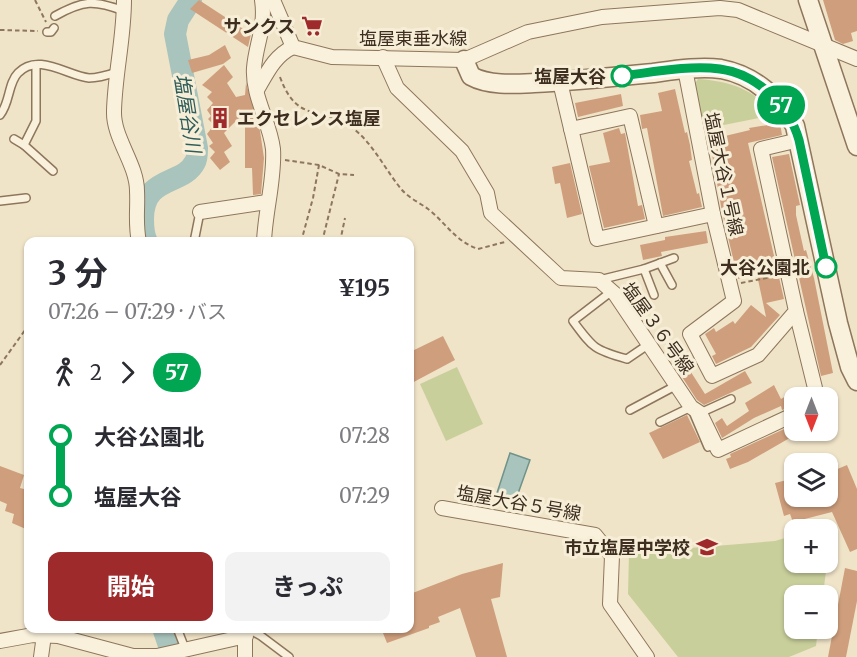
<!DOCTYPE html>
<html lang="ja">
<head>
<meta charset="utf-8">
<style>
  :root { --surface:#fff; --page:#f2f2f3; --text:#2b2b33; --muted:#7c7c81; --accent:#9e2a2b }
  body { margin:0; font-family:Merriweather,"Noto Sans JP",serif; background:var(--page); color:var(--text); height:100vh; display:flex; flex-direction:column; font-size:22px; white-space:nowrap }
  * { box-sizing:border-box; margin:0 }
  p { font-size:20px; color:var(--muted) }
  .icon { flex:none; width:33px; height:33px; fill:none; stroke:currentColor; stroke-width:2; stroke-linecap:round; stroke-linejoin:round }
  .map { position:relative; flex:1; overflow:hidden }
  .sheet { position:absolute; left:24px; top:237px; width:390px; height:396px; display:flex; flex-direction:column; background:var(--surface); border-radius:12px; box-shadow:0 2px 4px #0004 }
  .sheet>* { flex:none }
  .badge { padding:0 12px; border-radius:20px; font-size:21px; line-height:39px }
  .needle { width:39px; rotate:180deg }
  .tools { position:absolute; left:784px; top:387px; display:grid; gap:12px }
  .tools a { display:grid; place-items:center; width:54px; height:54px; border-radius:12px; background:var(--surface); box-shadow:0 2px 4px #0004; font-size:30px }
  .map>.badge { position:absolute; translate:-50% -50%; box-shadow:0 0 0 3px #fff }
  .legs { display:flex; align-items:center; gap:9px; height:66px; padding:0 24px; font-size:20px }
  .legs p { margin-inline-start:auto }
  .headline { display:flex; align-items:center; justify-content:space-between; height:102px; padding:0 24px }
  h1 { font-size:33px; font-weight:700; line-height:45px }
  .primary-button { display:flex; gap:12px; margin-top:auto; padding:12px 24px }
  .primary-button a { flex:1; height:69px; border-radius:12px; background:var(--accent); color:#fff; font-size:24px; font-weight:700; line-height:69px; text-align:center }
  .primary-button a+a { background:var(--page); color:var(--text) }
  ul { padding:0 24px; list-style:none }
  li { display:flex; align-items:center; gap:21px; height:60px; font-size:22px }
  li i { display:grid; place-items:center; width:9px; height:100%; margin:0 8px; background:currentColor }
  li i::after { content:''; width:15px; height:15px; margin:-8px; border:4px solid; border-radius:50%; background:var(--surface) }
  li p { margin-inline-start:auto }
  li:first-child i { background:linear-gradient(#0000 50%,currentColor 0) }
  li:last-child i { background:linear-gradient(currentColor 50%,#0000 0) }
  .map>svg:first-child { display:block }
</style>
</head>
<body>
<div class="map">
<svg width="857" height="657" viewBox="0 0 857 657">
  <rect width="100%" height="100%" fill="#f0e4c8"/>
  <g fill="#c9cf9b">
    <path d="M698,79c31,2 57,10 76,36l-70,14 -11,-43z"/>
    <polygon points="457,367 483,424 446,441 420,384"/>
    <polygon points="795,535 795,562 827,563 823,595 795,596 795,628 818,629 816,646 789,657 678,657 628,594 629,553 775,541"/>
  </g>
  <polygon fill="#a9c4bc" stroke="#6f938a" stroke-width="1.5" points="510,453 530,460 515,502 496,496"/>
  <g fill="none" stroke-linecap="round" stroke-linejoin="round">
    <g stroke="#a9c4bc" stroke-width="22">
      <path d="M147,242c-4,-8 -4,-15 -4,-23 0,-44 40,-33 52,-57 2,-3 2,-10 2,-14l-22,-114 3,-14 13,-20"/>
      <polyline points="163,628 173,657"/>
    </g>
  </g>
  <g fill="#cf9f7d">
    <polygon points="199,0 251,34 248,47 190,9"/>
    <polygon points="823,0 857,0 857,31 851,33 853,41 843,44 835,40"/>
    <polygon points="225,45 231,58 223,64 192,73 188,60 209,55"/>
    <polygon points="224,65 233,77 227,83 236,97 245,95 246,83 260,131 264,158 261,194 253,195 252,168 245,168 245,112 224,133 232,146 224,152 230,162 220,170 210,158 215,152 209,146 213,143 207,134 214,125 208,119 211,116 207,110 213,103 207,97 212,92 202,85"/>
    <polygon points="675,89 685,133 687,132 690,145 692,160 689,161 697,194 699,193 702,207 663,216 647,128 642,129 640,115 662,111 658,93"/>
    <polygon points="621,94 623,106 578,117 575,103"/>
    <polygon points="780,123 782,135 748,143 784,299 766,303 780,315 751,347 716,364 712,356 716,354 705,334 714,328 716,332 733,321 735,324 751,305 766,317 757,275 738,279 722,212 709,137 724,134 725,136 750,130 749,128"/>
    <polygon points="619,128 621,134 625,133 638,206 642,205 645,219 604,228 589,166 610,162 603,133"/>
    <polygon points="789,154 800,205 796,206 796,215 804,251 806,250 814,278 833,373 821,376 772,157"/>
    <polygon points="570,163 582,214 567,218 560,183 555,184 552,167"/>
    <polygon points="706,231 708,243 661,252 662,256 643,260 640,245 665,240 665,237"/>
    <polygon points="443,336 455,360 410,384 410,352"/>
    <polygon points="680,355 705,394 745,371 752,383 704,405 697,400 671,360"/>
    <polygon points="774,385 781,399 791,393 795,405 782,410 781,406 754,418 722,438 715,423 722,418 727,426 749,411 745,403"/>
    <polygon points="687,415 700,442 663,459 649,433"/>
    <polygon points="795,424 795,430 800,432 748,462 730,469 726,459 731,457 730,454"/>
    <polygon points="847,465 857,489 857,549 850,552 832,512 793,522 790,514 784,516 775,483 795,478 795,496 828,496 828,473"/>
    <polygon points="0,466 24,475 20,488 28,490 25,502 28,503 28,530 12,523 14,514 5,511 7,504 0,501"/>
    <polygon points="503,563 500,597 491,599 507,657 476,657 460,608 438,617 440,622 429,626 429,628 387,643 381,628 410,628 410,594 462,574"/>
    <polygon points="845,568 857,571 857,601 846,657 828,657"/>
  </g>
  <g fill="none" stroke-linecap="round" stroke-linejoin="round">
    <defs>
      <g id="service">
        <path d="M55,16c29,-16 39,-16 69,-5"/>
        <polyline points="47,32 51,32 54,28"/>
        <polyline points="36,65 36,121 24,145 53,171"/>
        <path d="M0,115c10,-12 8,-32 18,-42 20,-21 50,3 71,5 10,0 19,-3 28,-6"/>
        <polyline points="14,139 24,145"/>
        <polyline points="0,201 26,198"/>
        <polyline points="194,242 200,212"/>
        <polyline points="660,263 672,285"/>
        <polyline points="644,269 654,295"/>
        <polyline points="599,280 644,269 674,258"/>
        <path d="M612,291l-39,30c20,27 21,29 54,38l22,-15"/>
        <polyline points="630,410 677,385"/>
        <polyline points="700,413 731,399"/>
        <polyline points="660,422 691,407 708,447"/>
        <polyline points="177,628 186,651"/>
        <polyline points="247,628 261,636 289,657"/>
      </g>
      <g id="minor">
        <path d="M124,0c0,38 -9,73 -10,111 -1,27 23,53 23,80 1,18 -2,32 2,51"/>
        <path d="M262,0c4,27 -6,43 -8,68 -2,28 16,54 19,81 2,29 -8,63 -9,93"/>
        <polyline points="273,0 293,47 332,57 464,60 528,32 602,17 720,8 738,10 857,59"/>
        <polyline points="383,57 397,88 462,151 487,193 491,213 561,278 599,280 615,294 691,407 700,413 718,450 795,414"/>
        <polyline points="685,69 713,214 734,301 690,334 712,376 758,355 796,311 761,149 799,140"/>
        <polyline points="560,82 597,239 713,214"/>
        <path d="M257,90c10,-17 17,-34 36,-43"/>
        <polyline points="571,129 630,116 656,226"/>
        <polyline points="200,212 267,202"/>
        <polyline points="796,311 815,388"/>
        <polyline points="442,508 595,535 612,556 610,604 647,657"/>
        <polyline points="0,641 33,635 58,636 133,656 157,656 246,636"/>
        <polyline points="41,657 44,635"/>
        <polyline points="245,657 245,629"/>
      </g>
      <g id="tertiary">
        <polyline points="808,0 857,146"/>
        <path d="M464,60l7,16c18,10 44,8 63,7 40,-2 79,-6 119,-10 22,-3 47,-7 68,-4 33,6 58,29 74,57l43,197 12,44 7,14"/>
      </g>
    </defs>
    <use href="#service" stroke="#8d765c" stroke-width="10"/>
    <use href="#minor" stroke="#8d765c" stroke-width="16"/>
    <use href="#tertiary" stroke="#8d765c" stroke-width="21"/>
    <g stroke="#8d765c" stroke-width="2" stroke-dasharray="4.5 3" stroke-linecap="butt">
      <polyline points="35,0 46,22"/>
      <polyline points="0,30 38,31"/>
      <path d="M280,77c18,49 42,27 74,52 20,16 32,42 48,61 7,8 18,13 26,19 18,14 27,32 50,40l27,-7"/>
      <polyline points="285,160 319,165 339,174 354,175"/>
      <polyline points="301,242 313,198 319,165"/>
      <polyline points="322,242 339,174"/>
      <polyline points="340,242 345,218"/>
      <polyline points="800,272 812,269"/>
      <polyline points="741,283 777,276"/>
      <polyline points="0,365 28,326"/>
    </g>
    <use href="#service" stroke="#faf1dc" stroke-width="7"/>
    <use href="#minor" stroke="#faf1dc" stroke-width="14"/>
    <use href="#tertiary" stroke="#faf1dc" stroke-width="18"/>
  </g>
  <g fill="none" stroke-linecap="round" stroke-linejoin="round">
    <defs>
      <path id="line-1" d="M622,76c32,-4 67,-11 98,-7 37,5 69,36 79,71l27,127"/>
    </defs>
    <use href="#line-1" stroke="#fff" stroke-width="14"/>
    <use href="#line-1" stroke="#00a651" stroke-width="9"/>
  </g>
  <defs>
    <symbol id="supermarket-bare" viewBox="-9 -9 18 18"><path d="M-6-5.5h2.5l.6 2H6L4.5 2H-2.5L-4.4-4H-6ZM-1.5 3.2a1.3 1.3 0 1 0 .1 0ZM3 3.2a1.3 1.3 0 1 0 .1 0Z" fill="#9e2a2b" stroke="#f7eed8" stroke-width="2.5" paint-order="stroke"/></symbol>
    <symbol id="building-bare" viewBox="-9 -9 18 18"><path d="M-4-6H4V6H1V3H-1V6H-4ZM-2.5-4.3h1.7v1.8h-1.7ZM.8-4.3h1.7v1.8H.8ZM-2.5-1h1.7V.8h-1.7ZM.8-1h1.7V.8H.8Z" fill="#9e2a2b" stroke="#f7eed8" stroke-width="2.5" paint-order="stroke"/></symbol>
    <symbol id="school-bare" viewBox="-9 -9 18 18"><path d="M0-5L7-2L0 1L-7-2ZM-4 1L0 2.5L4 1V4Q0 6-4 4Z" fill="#9e2a2b" stroke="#f7eed8" stroke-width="2.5" paint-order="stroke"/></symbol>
  </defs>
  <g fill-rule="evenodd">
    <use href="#supermarket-bare" x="297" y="11" width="30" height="30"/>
    <use href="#building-bare" x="205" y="103" width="30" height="30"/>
    <use href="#school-bare" x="692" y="532" width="30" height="30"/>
  </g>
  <g fill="#fff" stroke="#00a651" stroke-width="3">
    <circle cx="622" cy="76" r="10"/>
    <circle cx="826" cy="267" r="10"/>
  </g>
  <g text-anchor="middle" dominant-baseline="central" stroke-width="6" stroke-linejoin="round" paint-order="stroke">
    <g font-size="18" font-weight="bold" fill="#3d2e20" stroke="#f7eed8" text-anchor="end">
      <text x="295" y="26">サンクス</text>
      <text x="237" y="118" text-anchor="start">エクセレンス塩屋</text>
      <text x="690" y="547">市立塩屋中学校</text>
    </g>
    <g font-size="18" fill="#3d2e20" stroke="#f7eed8">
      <text x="413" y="38">塩屋東垂水線</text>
      <text transform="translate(724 174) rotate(78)">塩屋大谷１号線</text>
      <text transform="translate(658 328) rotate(54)">塩屋３６号線</text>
      <text transform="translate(519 503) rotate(10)">塩屋大谷５号線</text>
    </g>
    <g font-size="18" font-weight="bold" fill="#3d2e20" stroke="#f7eed8" text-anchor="end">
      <text x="606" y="76">塩屋大谷</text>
      <text x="810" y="267">大谷公園北</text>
    </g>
    <g font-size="20" font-style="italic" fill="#2f5d5a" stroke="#f7eed8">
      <text transform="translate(188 113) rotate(81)">塩屋谷川</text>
    </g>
  </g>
</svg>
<div class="tools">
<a><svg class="needle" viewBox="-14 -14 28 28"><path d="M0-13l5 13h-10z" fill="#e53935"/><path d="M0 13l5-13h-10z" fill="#7c7c81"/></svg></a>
<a><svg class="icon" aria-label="layers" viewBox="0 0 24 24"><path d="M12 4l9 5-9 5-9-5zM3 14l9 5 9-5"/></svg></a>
<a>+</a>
<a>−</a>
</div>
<b class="badge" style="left:781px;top:105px;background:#00a651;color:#fff">57</b>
<section class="sheet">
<div class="headline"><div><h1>3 分</h1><p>07:26 – 07:29 · バス</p></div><b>¥195</b></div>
<div class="legs"><svg class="icon" aria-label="walk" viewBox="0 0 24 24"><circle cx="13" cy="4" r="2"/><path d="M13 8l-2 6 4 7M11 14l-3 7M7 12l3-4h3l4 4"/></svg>2<svg class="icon" aria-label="forward" viewBox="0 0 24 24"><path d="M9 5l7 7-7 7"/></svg><b class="badge" style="background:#00a651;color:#fff">57</b></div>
<ul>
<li><i style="color:#00a651"></i><b>大谷公園北</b><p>07:28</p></li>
<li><i style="color:#00a651"></i><b>塩屋大谷</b><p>07:29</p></li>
</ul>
<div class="primary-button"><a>開始</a><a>きっぷ</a></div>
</section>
</div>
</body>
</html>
